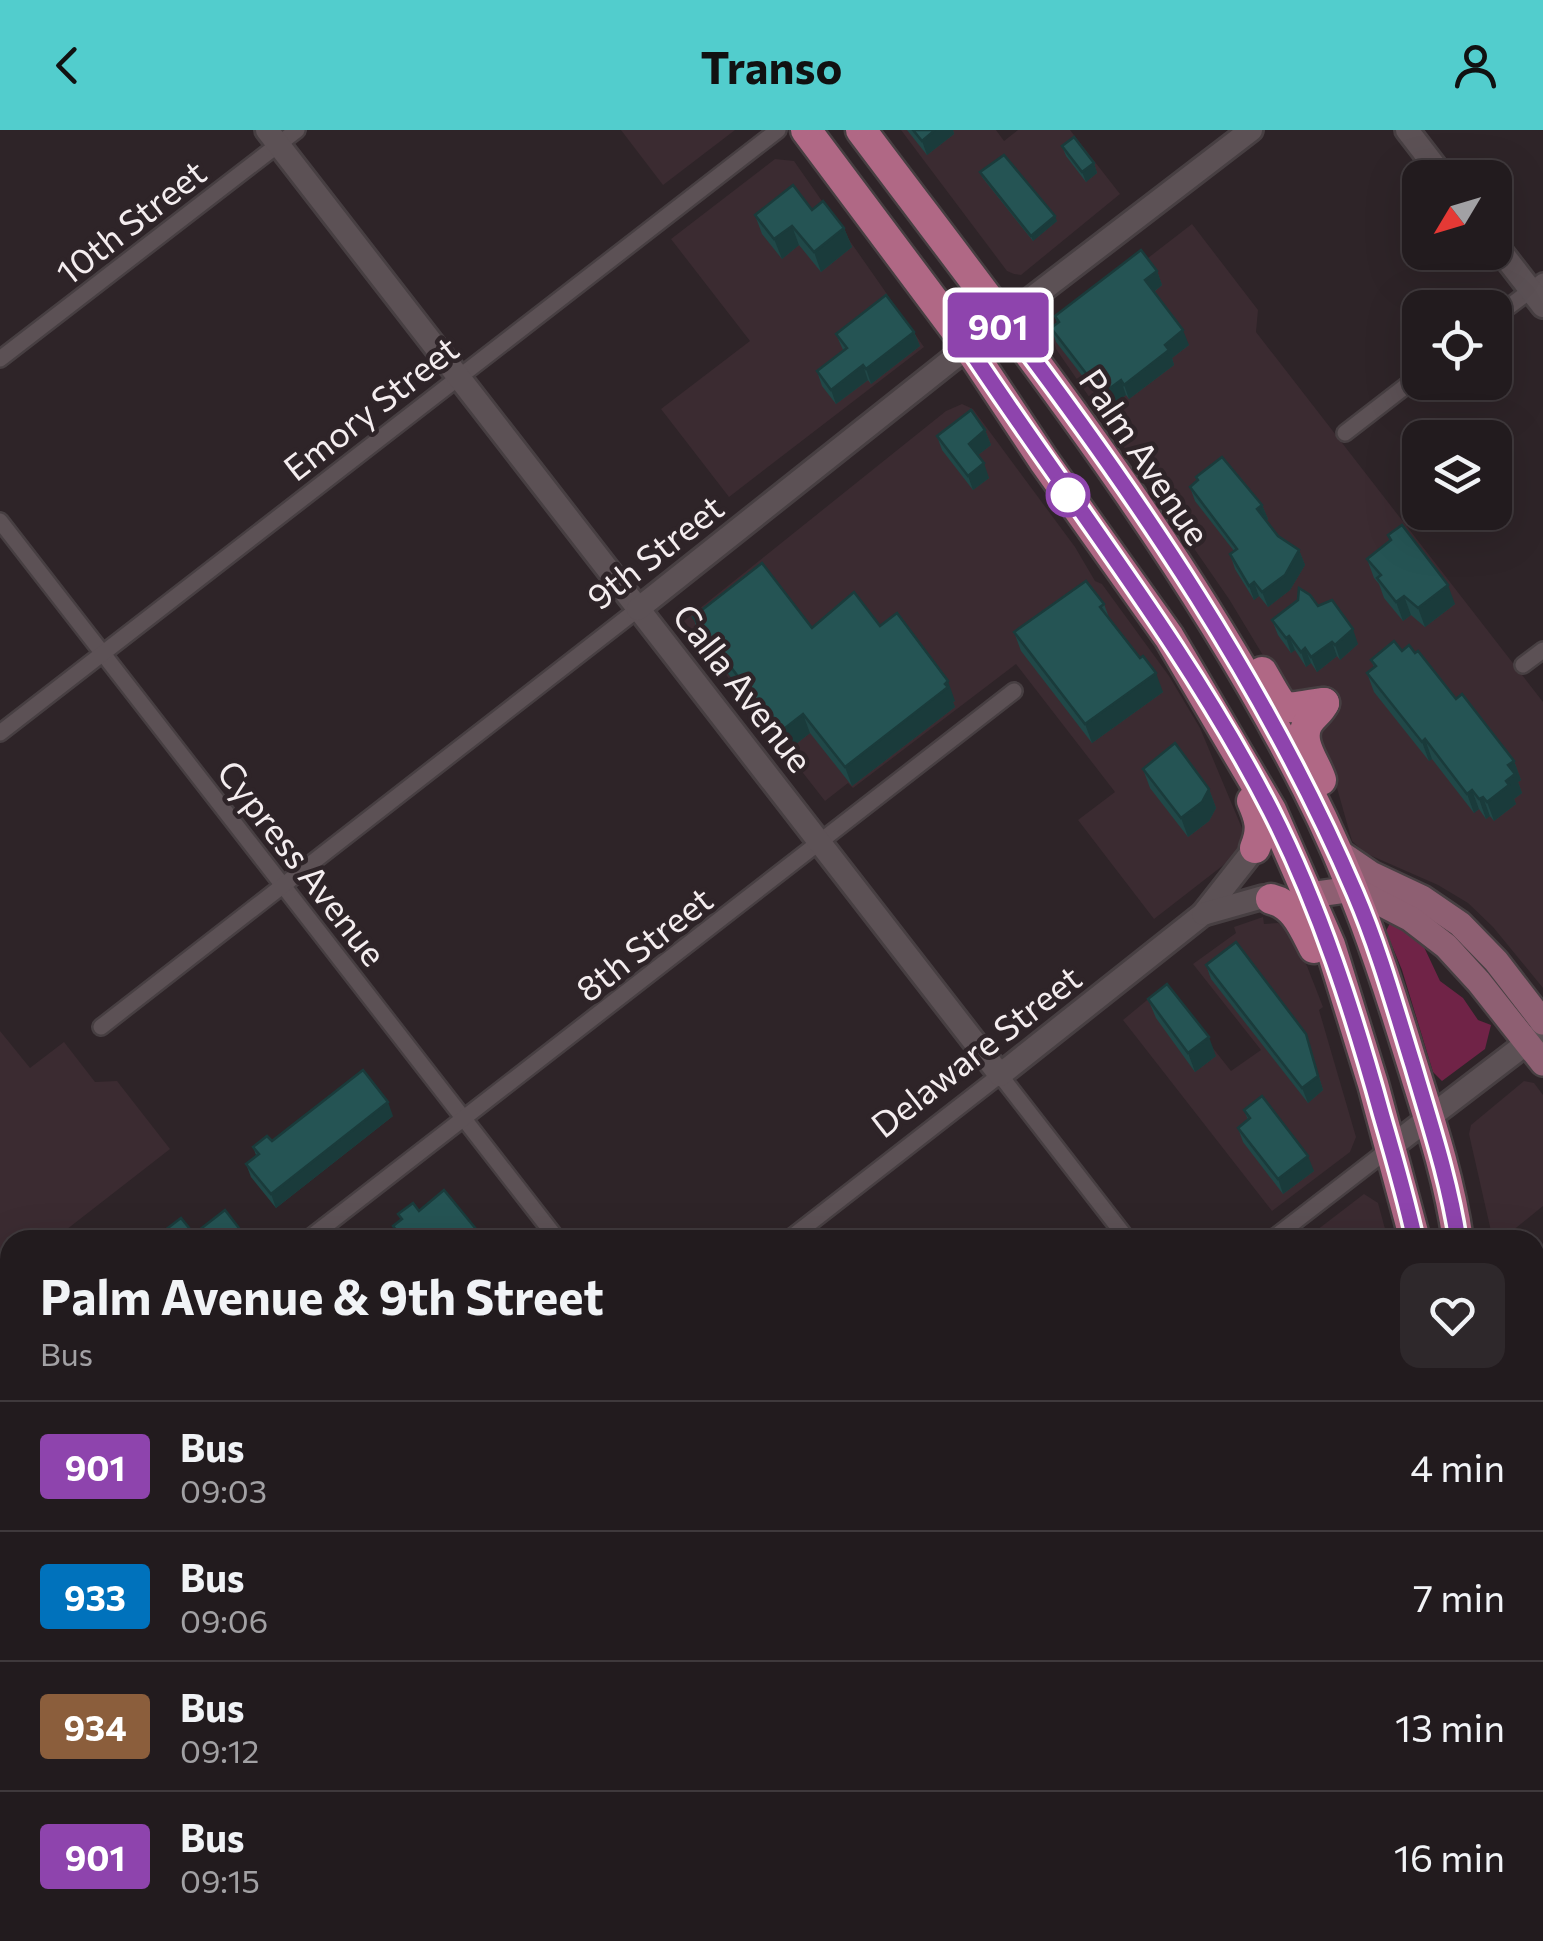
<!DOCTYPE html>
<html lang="en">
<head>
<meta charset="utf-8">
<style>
  :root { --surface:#221b1e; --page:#2e282b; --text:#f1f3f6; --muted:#a2a1a4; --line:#3f393c; --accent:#52cdcd }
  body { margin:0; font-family:Commissioner,sans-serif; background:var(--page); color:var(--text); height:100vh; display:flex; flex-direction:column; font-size:38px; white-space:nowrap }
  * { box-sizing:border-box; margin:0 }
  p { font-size:32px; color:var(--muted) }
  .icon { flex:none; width:55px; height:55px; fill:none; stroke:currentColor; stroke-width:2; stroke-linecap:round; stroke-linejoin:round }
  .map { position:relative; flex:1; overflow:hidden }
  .panel { position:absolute; left:0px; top:1100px; width:1545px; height:712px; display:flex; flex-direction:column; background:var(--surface); border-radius:30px 30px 0 0; box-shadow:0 10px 40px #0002,0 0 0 2px var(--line) }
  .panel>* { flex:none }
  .badge { padding:0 20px; border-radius:8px; font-size:35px; line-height:65px }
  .needle { width:65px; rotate:232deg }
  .controls { position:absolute; left:1402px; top:30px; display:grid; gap:20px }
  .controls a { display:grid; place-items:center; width:110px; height:110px; border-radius:20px; background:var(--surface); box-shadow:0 10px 40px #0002,0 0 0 2px var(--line); font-size:50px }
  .map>.badge { position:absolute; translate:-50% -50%; box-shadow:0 0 0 5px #fff }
  .round { display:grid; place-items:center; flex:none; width:105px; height:105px; border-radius:20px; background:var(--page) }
  .head { display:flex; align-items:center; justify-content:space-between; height:170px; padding:0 40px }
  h1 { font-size:48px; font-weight:700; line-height:75px }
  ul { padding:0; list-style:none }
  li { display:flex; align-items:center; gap:30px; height:130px; padding:0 40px; border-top:2px solid var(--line) }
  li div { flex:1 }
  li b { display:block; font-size:38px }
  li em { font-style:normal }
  li .badge { min-width:110px; font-weight:700; text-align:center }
  header { display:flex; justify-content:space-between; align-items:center; height:130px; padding:0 40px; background:var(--accent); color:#111; font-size:45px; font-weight:700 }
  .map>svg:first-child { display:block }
</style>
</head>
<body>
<header><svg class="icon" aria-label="back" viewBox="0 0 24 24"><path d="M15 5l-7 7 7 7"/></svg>Transo<svg class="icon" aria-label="person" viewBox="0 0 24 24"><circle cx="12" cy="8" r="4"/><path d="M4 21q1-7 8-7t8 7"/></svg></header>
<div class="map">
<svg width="1543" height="1811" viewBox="0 0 1543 1811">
  <rect width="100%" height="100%" fill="#2e2428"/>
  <g fill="#3b2b31">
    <polygon points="621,0 735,0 663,55"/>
    <polygon points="901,0 996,0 1004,11 1018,0 1070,0 1120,64 1021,145 1014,144 1007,141"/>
    <polygon points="775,29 794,31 924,217 729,367 661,279 750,211 671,109"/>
    <polygon points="1192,94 1258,180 1256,202 1543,572 1543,858 1493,797 1468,773 1438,755 1365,723 1352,711 1337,658 1322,623 1229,469 1056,219 1053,208 1056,199"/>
    <polygon points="962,274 973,279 1075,417 1095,451 1102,454 1169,546 1200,598 1244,703 1239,723 1154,789 1078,690 1115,662 1016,534 853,658 848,653 825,671 684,491 946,281"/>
    <polygon points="1263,787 1264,794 1278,793 1285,796 1307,836 1323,877 1319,880 1356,1007 1350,1022 1272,1081 1123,890 1164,856 1231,941 1261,920 1193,834 1236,803 1234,797"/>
    <polygon points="0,901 30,938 64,912 95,952 117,951 170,1019 53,1110 10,1110 10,1143 0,1151"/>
    <polygon points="1524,951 1534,953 1543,965 1543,1076 1501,1110 1493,1110 1469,1004 1471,995"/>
    <polygon points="1364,1064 1378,1073 1388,1110 1304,1110"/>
    <polygon points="1543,1427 1543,1726 1535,1728 1535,1433"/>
  </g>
  <polygon fill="#702347" points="1391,791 1424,817 1440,851 1463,868 1478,890 1491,895 1485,919 1442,951 1433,942 1402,840 1386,801"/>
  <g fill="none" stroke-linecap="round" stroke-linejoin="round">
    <defs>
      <g id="street">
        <polyline points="1495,187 1543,151"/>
        <polyline points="0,229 297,0"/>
        <polyline points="1345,303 1420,245"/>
        <polyline points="0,391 558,1110"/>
        <polyline points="1523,535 1543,520"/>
        <polyline points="0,603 778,0"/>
        <polyline points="101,897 638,479"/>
        <polyline points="307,1110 1014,561"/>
        <polyline points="788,1110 1000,945 1128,1110"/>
        <polyline points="1271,1110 1390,1018"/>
        <polyline points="0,1349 10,1341"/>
        <polyline points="0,1724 10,1716"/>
        <polyline points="1535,1771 1543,1781"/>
        <polyline points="1177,1802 1211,1811"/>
        <polyline points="364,1811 375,1802"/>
        <polyline points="1318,1811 1320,1802"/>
      </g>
      <g id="secondary">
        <polyline points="267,0 1000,945 1203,784 1255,718"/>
        <polyline points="1407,0 1444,48"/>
        <polyline points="1495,114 1543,176"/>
        <polyline points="638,479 950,231 1251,0"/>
        <polyline points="1203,784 1263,767 1271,769"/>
        <polyline points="1391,1017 1540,903"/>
        <polyline points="1535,1762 1543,1756"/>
      </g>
      <g id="primary">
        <polyline points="1333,718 1371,744 1422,768 1460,794 1496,831 1543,892"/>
        <polyline points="1310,765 1353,759 1411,789 1446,816 1479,852 1543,933"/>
      </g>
      <g id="highway">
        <polyline points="806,0 969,218 1044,331 1169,507 1271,680 1330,815 1373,954 1415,1110"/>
        <path d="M861,0c159,212 326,421 446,658 44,86 75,177 103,269 19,61 39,120 48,183"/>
        <path d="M1262,542c26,45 16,36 62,31"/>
        <path d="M1321,650c-5,-17 -24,-38 -13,-57 5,-8 12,-11 16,-20"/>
        <path d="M1252,671c8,18 11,28 3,47"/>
        <path d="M1271,769c24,6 32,28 43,49"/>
        <polyline points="1407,1811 1409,1802"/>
        <polyline points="1447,1811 1449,1802"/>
      </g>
    </defs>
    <use href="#street" stroke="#473f42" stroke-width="20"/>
    <use href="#secondary" stroke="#473f42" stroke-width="28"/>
    <use href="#primary" stroke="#473f42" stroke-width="30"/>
    <use href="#highway" stroke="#473f42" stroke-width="35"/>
    <use href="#street" stroke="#5c5155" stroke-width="15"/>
    <use href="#secondary" stroke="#5c5155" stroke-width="22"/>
    <use href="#primary" stroke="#8e5f72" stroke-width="25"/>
    <use href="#highway" stroke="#b06885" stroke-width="30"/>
  </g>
  <g fill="#204848">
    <polygon points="907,0 953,0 954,4 927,25"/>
    <polygon points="1062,16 1094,33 1097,43 1086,52 1066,26"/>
    <polygon points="980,42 1057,91 1033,111 982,47"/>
    <polygon points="812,80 844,98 852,117 821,142 799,115 782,129 762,104 755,85"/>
    <polygon points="1157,141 1162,155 1154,162 1189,215 1172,228 1174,235 1129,269 1126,265 1108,279 1056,212 1051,198 1057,193 1055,186"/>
    <polygon points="914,202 920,216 871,254 868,250 836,274 822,256 817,241 843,220 836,204"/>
    <polygon points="985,300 991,315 978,325 989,348 973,360 942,320 937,306"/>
    <polygon points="1196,347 1262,375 1268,389 1266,391 1278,406 1299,420 1305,435 1290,460 1268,477 1259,466 1254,470 1235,439 1230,424 1234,421 1195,371 1190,357 1198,350"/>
    <polygon points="1388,405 1455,474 1425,497 1411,485 1403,491 1384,468 1379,454 1374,448 1367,429 1390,411"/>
    <polygon points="1104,474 1110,490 1140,528 1163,562 1092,613 1021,521 1014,502"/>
    <polygon points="1318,476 1358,514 1340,530 1337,526 1317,542 1311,533 1306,537 1295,520 1291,523 1278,505 1272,490"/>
    <polygon points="693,487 812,498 880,496 955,571 953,572 955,577 852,656 810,603 787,621 700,507"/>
    <polygon points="1402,521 1456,569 1514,631 1521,650 1518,652 1522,663 1514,669 1516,674 1494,691 1490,686 1486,689 1479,679 1474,683 1432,629 1429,631 1374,562 1367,543 1374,537 1371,530"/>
    <polygon points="1143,639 1209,659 1216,678 1209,691 1188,707 1150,658"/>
    <polygon points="1206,835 1306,904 1323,960 1308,973 1211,849"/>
    <polygon points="1148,869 1216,926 1195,942 1156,888"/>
    <polygon points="1244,980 1314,1041 1283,1064 1243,1012 1238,998 1248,990"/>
    <polygon points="393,986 276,1078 251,1047 246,1034 256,1025 253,1017 272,1011"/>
    <polygon points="0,1395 8,1434 0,1424"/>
    <polygon points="1543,1483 1543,1568 1535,1568 1535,1489"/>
  </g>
  <g fill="#1a3b3b">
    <polygon points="935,0 953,0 954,4 927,25 922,11"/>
    <polygon points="1094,33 1097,43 1086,52 1082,42"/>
    <polygon points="1055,86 1057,91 1033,111 1031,106"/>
    <polygon points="792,96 799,115 782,129 774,109"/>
    <polygon points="844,98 852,117 821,142 814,122"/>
    <polygon points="1157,141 1162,155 1150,165 1145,150"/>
    <polygon points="1183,200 1189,215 1172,228 1174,235 1129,269 1124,255 1165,215"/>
    <polygon points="914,202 920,216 871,254 866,239"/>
    <polygon points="863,235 868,250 836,274 831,260"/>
    <polygon points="1121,250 1126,265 1108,279 1102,264"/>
    <polygon points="985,300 991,315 974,328 969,314"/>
    <polygon points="984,333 989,348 973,360 968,346"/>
    <polygon points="1262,375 1268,389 1262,394 1257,379"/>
    <polygon points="1299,420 1305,435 1290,460 1268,477 1262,462"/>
    <polygon points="1254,452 1259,466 1254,470 1249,456"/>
    <polygon points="1448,455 1455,474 1425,497 1418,478"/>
    <polygon points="1404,466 1411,485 1403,491 1396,472"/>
    <polygon points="1353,499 1358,514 1340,530 1335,515"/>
    <polygon points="1289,506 1295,520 1291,523 1286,508"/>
    <polygon points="1332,512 1337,526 1317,542 1311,527"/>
    <polygon points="1305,518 1311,533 1306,537 1301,522"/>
    <polygon points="1156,543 1163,562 1092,613 1085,594"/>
    <polygon points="948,551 955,571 953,572 955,577 852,656 845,637"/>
    <polygon points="803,584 810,603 787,621 780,602"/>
    <polygon points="1425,609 1432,629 1429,631 1422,612"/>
    <polygon points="1514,631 1521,650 1518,652 1522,663 1514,669 1516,674 1494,691 1487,672 1506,651 1508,635"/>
    <polygon points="1209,659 1216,678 1209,691 1188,707 1181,688"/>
    <polygon points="1472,660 1479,679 1474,683 1467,664"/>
    <polygon points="1483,667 1490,686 1486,689 1479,669"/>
    <polygon points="1306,904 1323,960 1308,973 1302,958"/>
    <polygon points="1209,907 1216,926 1195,942 1188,923"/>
    <polygon points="388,972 393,986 276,1078 271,1064"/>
    <polygon points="1308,1026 1314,1041 1283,1064 1278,1049"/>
    <polygon points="242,1102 245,1110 232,1110"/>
    <polygon points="10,1418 10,1433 8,1434 4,1422"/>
    <polygon points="1543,1693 1543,1711 1535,1717 1535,1699"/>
    <polygon points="45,1802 62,1802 52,1811"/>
  </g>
  <g fill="#255454" stroke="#1a3b3b" stroke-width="2.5">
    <polygon points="913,0 935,0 922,11"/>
    <polygon points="1074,7 1094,33 1082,42 1062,16"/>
    <polygon points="1004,25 1055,86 1031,106 980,42"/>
    <polygon points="793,55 812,80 823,71 844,98 814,122 792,96 774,109 755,85"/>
    <polygon points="1141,120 1157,141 1145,150 1183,200 1165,215 1169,220 1124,255 1121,250 1102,264 1051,198 1059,192 1055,186"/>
    <polygon points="886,165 914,202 866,239 863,235 831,260 817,241 847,218 836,204"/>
    <polygon points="971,280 985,300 969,314 984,333 968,346 937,306"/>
    <polygon points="1222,327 1262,375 1257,379 1278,406 1299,420 1285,445 1262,462 1254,452 1249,456 1230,424 1237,419 1190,357 1198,350 1196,347"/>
    <polygon points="1402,395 1448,455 1418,478 1404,466 1396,472 1377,448 1381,445 1367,429 1391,410 1388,405"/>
    <polygon points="762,433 812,498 854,462 880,496 897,483 948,551 945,554 948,557 845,637 803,584 780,602 693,487"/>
    <polygon points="1086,451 1104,474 1100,477 1140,528 1143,526 1156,543 1085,594 1014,502"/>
    <polygon points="1299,458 1310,465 1318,476 1332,470 1353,499 1335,515 1332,512 1311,527 1305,518 1301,522 1289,506 1286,508 1272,490 1298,470"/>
    <polygon points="1394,511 1402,521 1409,515 1415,523 1418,521 1456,569 1462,564 1514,631 1508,635 1515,644 1506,651 1509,655 1487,672 1483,667 1479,669 1472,660 1467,664 1425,609 1422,612 1367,543 1376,536 1371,530"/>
    <polygon points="1175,613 1209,659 1202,672 1181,688 1143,639"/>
    <polygon points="1236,812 1306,904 1318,946 1302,958 1206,835"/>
    <polygon points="1167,854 1209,907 1188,923 1148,869"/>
    <polygon points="363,940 388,972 271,1064 246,1034 259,1024 253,1017 267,1006 272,1011"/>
    <polygon points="1262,966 1308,1026 1278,1049 1238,998 1250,988 1244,980"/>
    <polygon points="444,1060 485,1110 404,1110 393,1096 402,1089 398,1084 413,1073 419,1081"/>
    <polygon points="225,1080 242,1102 232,1110 158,1110 156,1107 181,1088 194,1104"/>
    <polygon points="10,1388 10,1418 4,1422 0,1417 0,1395"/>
    <polygon points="1543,1482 1543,1550 1539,1553 1535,1553 1535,1489"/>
    <polygon points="1543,1656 1543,1693 1535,1699 1535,1662"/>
    <polygon points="10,1748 10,1802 45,1802 52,1811 7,1811 0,1801 0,1755"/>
    <polygon points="155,1802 194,1802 201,1811 143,1811"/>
    <polygon points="231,1802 255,1802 262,1811 220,1811"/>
  </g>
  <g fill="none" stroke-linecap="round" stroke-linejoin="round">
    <defs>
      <path id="line" d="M1415,1110c-9,-42 -21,-83 -33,-124 -29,-105 -62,-208 -111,-305 -84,-164 -201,-310 -302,-463l35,-28c135,178 263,367 351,573 24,56 40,114 58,172 17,58 36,115 45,175"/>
    </defs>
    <use href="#line" stroke="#fff" stroke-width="22"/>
    <use href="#line" stroke="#8e44ad" stroke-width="15"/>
  </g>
  <circle fill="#fff" stroke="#8e44ad" stroke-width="5" cx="1068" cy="365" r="20"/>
  <g text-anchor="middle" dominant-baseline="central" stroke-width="9" stroke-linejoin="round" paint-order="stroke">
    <g font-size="35" fill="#f4edef" stroke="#2e2428">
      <text transform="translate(130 91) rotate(-38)">10th Street</text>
      <text transform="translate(370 277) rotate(-38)">Emory Street</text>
      <text transform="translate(1146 326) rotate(56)">Palm Avenue</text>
      <text transform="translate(654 421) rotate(-38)">9th Street</text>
      <text transform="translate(744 557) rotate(52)">Calla Avenue</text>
      <text transform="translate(303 732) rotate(52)">Cypress Avenue</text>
      <text transform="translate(643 813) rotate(-38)">8th Street</text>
      <text transform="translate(975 920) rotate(-38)">Delaware Street</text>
    </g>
  </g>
</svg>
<div class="controls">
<a><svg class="needle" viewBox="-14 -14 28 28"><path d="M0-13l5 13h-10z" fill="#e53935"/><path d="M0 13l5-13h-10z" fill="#a2a1a4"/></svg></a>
<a><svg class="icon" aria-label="locate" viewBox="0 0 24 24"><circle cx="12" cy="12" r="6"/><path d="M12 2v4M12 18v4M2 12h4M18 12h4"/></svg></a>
<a><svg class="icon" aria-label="layers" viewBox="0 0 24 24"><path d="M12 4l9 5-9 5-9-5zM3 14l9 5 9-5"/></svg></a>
</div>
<b class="badge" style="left:998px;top:195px;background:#8e44ad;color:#fff">901</b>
<section class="panel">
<div class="head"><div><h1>Palm Avenue &amp; 9th Street</h1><p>Bus</p></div><a class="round"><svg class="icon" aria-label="heart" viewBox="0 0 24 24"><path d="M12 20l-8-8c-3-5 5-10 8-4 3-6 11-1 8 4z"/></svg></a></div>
<ul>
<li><span class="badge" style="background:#8e44ad;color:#fff">901</span><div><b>Bus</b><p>09:03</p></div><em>4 min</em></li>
<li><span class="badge" style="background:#0072bc;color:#fff">933</span><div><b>Bus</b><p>09:06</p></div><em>7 min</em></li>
<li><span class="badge" style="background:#8b5e3c;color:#fff">934</span><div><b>Bus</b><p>09:12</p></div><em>13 min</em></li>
<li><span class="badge" style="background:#8e44ad;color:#fff">901</span><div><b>Bus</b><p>09:15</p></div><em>16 min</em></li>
</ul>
</section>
</div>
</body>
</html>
